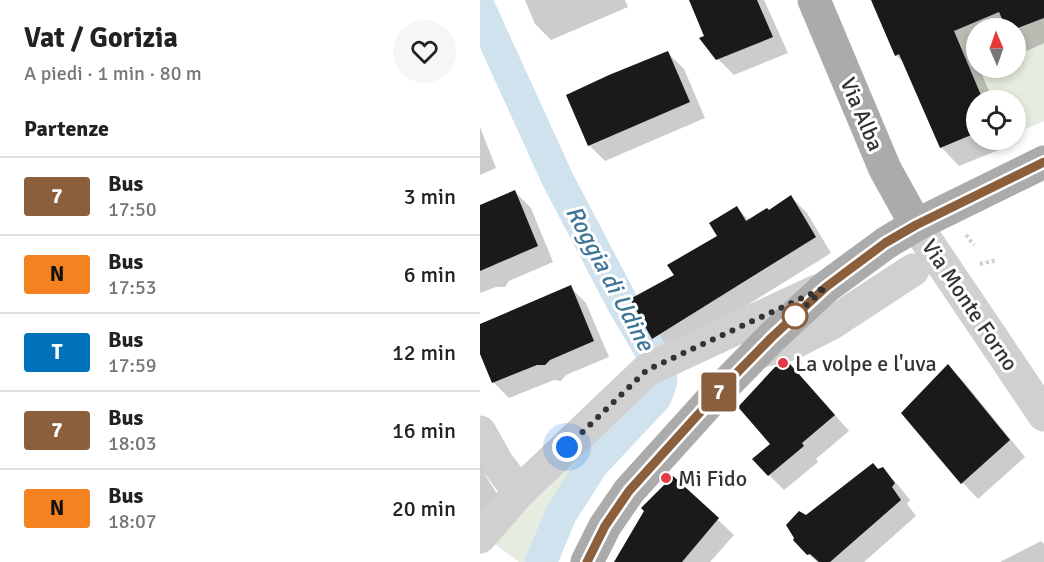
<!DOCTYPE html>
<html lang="it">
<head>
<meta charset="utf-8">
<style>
  :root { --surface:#fff; --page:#f6f6f6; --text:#222; --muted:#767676; --line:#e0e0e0 }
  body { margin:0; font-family:Signika,sans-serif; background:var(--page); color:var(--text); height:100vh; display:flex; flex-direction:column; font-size:22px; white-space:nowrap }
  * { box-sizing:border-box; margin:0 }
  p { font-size:20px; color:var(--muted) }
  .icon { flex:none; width:33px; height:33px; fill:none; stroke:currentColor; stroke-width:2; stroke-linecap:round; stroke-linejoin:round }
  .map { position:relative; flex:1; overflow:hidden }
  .panel { display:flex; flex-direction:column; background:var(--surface); width:480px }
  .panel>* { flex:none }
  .badge { padding:0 12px; border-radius:4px; font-size:21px; line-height:39px }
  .needle { width:39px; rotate:358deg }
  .buttons { position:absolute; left:486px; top:18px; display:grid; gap:12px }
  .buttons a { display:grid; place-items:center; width:60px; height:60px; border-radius:50%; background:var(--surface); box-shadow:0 3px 9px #0003; font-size:30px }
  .you { position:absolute; width:30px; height:30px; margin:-15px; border:4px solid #fff; border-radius:50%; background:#1a73e8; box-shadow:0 0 0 9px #1a73e833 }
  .map>.badge { position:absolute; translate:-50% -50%; box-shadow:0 0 0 3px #fff }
  h2 { padding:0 24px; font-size:22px; line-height:54px }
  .round { display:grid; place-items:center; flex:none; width:63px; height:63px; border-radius:32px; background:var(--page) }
  .headline { display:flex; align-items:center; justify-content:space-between; height:102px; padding:0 24px }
  h1 { font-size:28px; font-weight:800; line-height:45px }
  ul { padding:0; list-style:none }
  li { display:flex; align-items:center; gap:18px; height:78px; padding:0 24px; border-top:2px solid var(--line) }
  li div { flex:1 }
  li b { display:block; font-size:22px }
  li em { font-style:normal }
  li .badge { min-width:66px; font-weight:700; text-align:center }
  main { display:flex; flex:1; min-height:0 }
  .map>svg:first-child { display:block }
</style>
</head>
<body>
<main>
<section class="panel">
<div class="headline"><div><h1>Vat / Gorizia</h1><p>A piedi · 1 min · 80 m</p></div><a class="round"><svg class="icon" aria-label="heart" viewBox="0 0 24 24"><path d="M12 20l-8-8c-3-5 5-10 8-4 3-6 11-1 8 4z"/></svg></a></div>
<h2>Partenze</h2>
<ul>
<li><span class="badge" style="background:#8b5e3c;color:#fff">7</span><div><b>Bus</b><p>17:50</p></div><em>3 min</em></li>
<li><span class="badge" style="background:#f58220;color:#111">N</span><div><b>Bus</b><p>17:53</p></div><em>6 min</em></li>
<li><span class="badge" style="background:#0072bc;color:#fff">T</span><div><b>Bus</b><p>17:59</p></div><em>12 min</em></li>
<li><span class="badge" style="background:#8b5e3c;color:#fff">7</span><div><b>Bus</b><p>18:03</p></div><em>16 min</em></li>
<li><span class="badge" style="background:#f58220;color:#111">N</span><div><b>Bus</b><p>18:07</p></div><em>20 min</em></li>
</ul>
</section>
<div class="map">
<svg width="564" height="562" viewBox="0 0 564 562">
  <rect width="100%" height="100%" fill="#fff"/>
  <g fill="#e6ecdf">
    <polygon points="519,12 526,28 496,28 496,68 536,68 536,30 564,18 564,121 536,133 536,100 503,100 474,31"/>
    <polygon points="171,380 174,383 106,456 77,511 54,562 39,562 11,541 97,450"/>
  </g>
  <g fill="#0003">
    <polygon points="45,0 145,0 148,7 71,40 55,24"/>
    <polygon points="213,0 284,0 308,53 254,75 238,59 226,37"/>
    <polygon points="392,0 564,0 564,43 547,51 536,39 536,28 496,28 496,47 492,49 496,61 496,68 499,68 513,100 496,100 496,140 529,140 531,145 479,166 461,147 425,64 416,55"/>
    <polygon points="188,53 204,69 225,118 125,161 109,145"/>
    <polygon points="0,127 16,168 0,175"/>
    <polygon points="35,192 51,208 73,262 29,281 25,287 16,287 0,293 0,207"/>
    <polygon points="311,197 327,213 351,253 189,354 173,338 152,299 196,275 239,236 257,208 270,221 289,212"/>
    <polygon points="90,287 106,303 129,357 86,375 81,381 74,380 29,398 13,382 0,350 0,325"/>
    <polygon points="468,367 484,382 545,457 498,499 483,483 423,413"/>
    <polygon points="325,381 369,431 336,459 338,462 304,490 289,475 292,444"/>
    <polygon points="0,450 8,473 5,475 30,514 0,532"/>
    <polygon points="402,469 418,485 430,500 427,504 436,516 384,562 337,562 314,540 326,517 398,470"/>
    <polygon points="193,478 254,535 230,562 136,562"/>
    <polygon points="561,541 564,544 564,562 520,562"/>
  </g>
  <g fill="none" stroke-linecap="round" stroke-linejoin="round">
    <path stroke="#cfe2ee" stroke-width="32" d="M0,9l78,171 65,124 36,61c4,15 3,19 -4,33l-62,66 -32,50 -20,48"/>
  </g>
  <g fill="#1a1a1a">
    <polygon points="209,0 277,0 293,37 236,60 219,38 224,36"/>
    <polygon points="391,0 564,0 564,18 538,28 526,28 519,12 474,31 503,100 496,100 496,133 460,148 419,54 415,56"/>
    <polygon points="188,51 210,102 108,146 86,95 129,75"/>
    <polygon points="35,190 58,246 0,271 0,205"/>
    <polygon points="311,195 336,237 172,339 150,299 194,275 187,265 237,236 229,223 257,206 266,221 287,208 289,210"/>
    <polygon points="91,285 114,341 70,360 65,365 57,365 12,383 0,354 0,324"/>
    <polygon points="310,364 355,415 322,443 324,446 288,476 272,459 290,444 258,407 295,367"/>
    <polygon points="468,364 530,440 481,484 421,413"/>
    <polygon points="393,463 398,469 403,467 415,483 412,487 421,500 350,562 339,562 330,554 327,555 313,540 314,538 306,525 319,511 326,515"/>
    <polygon points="193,476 239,518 202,562 134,562 164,511 161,508"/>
  </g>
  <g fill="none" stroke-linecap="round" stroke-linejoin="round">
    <g stroke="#cdcdcd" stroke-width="4" stroke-dasharray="3 3" stroke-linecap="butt">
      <polyline points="486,235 494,245"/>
      <polyline points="500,264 517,260"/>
    </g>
    <g stroke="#d0d0d0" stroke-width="33">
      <polyline points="436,225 564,415"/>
      <polyline points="278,352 311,344 352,323 433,270"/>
      <polyline points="0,432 18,464 39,492"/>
      <polyline points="0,537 39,492 167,370 337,291"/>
    </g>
    <g stroke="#ababab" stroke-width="33">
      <polyline points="334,0 405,169 436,225"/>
      <polyline points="107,562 125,526 149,491 243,387 291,338 346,287 406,243 436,225 564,162"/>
    </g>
  </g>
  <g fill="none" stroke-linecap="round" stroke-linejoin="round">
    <defs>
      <polyline id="line" points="107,562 125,526 149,491 243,387 291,338 346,287 405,243 436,225 564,162"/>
    </defs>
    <use href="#line" stroke="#fff" stroke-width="14"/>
    <use href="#line" stroke="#8b5e3c" stroke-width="9"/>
    <polyline stroke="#333" stroke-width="6" stroke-dasharray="0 10.8" points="87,447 167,370 346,287 315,316"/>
  </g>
  <circle fill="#fff" stroke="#8b5e3c" stroke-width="3" cx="315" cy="316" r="12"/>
  <g fill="#e63946" stroke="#fff" stroke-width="2">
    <circle cx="303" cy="363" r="6"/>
    <circle cx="186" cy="478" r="6"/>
  </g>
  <g text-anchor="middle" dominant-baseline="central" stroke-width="6" stroke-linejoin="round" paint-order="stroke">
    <g font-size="22" fill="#333" stroke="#fff">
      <text transform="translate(382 114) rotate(67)">Via Alba</text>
      <text transform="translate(490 305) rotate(56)">Via Monte Forno</text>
    </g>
    <g font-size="22" fill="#333" stroke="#fff" text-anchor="start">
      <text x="315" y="363">La volpe e l'uva</text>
      <text x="198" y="478">Mi Fido</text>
    </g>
    <g font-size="24" font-style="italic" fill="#3f7597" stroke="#fff">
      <text transform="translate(130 278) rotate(62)">Roggia di Udine</text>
    </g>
  </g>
</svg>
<div class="buttons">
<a><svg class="needle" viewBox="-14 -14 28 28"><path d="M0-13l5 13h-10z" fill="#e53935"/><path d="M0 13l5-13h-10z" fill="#767676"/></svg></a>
<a><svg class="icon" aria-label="locate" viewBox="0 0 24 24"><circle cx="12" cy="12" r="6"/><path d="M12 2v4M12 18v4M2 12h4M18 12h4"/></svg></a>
</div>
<div class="you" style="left:87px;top:447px"></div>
<b class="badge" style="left:239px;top:392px;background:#8b5e3c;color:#fff">7</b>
</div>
</main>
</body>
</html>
